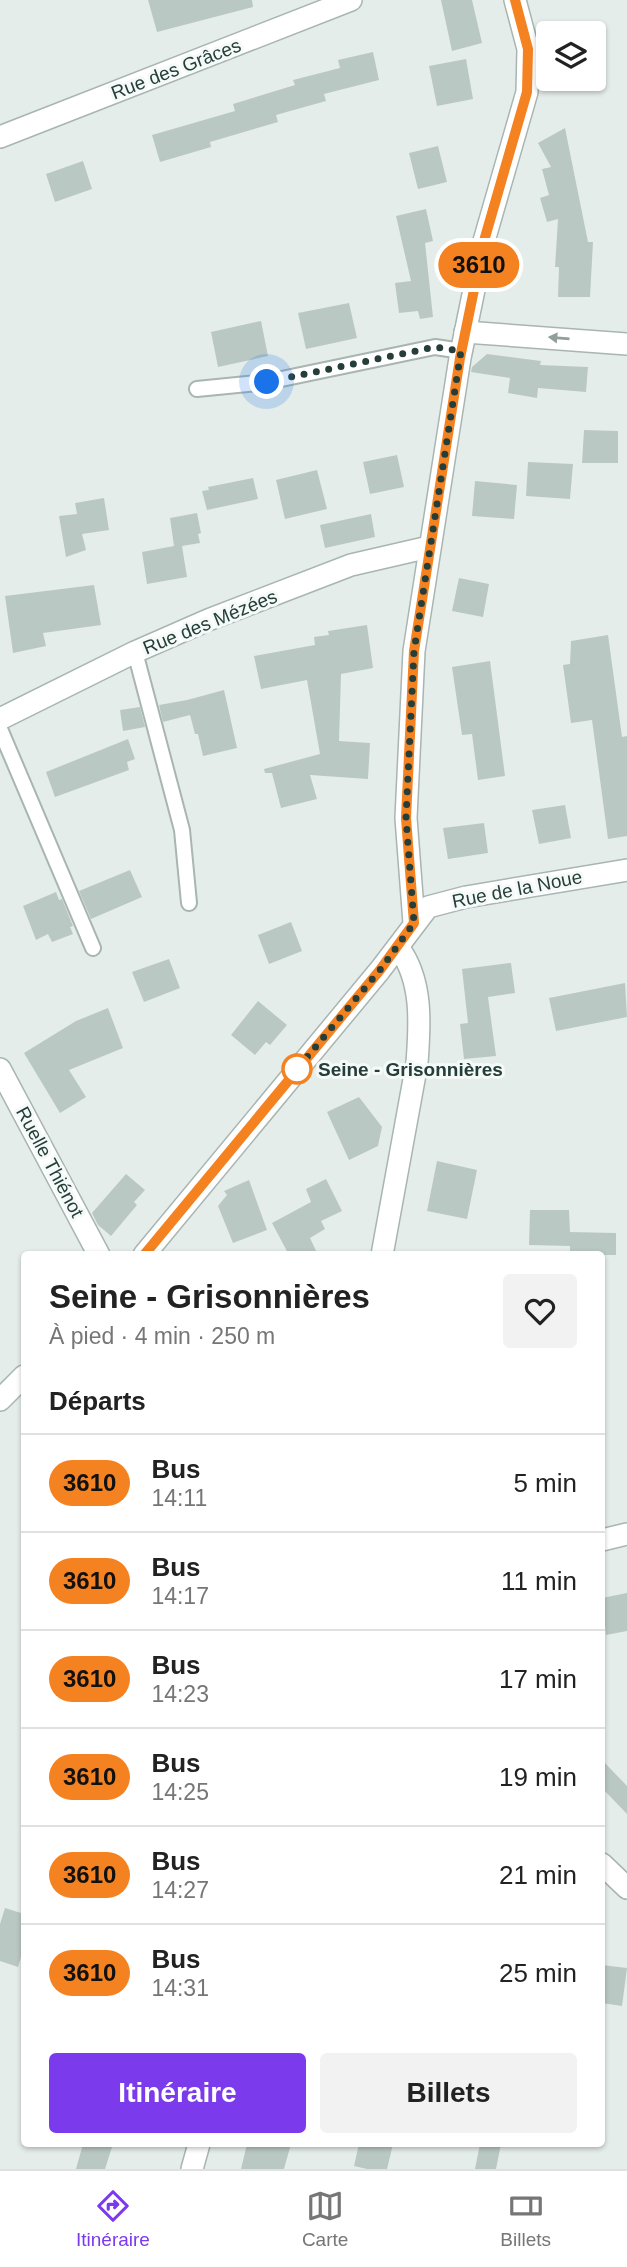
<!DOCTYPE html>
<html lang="fr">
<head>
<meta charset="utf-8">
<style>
  :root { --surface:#fff; --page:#f2f2f2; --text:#222; --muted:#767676; --line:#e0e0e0; --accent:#7c3aed }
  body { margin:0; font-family:Helvetica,sans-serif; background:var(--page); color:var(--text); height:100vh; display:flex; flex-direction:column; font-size:26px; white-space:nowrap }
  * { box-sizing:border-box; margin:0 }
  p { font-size:23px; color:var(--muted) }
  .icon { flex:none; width:38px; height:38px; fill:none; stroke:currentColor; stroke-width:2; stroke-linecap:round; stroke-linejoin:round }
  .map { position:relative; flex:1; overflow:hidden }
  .panel { position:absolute; left:21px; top:1251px; width:584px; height:896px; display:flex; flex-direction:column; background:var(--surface); border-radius:7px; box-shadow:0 2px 5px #0004 }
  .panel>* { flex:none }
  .badge { padding:0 14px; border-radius:23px; font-size:24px; line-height:46px }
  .fabs { position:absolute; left:536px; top:21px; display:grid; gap:14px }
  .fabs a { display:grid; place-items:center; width:70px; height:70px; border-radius:7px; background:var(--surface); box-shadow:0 2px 5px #0004; font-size:35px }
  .you { position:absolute; width:35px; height:35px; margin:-18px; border:5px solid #fff; border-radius:50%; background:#1a73e8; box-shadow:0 0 0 10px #1a73e833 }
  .map>.badge { position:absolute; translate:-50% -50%; box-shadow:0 0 0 4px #fff }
  h2 { padding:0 28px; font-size:26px; line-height:63px }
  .round { display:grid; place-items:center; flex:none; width:74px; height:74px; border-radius:7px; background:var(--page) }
  .headline { display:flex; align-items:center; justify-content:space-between; height:119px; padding:0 28px }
  h1 { font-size:33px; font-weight:700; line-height:52px }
  .action { display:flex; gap:14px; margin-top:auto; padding:14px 28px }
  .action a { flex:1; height:80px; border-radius:7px; background:var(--accent); color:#fff; font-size:28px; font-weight:700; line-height:80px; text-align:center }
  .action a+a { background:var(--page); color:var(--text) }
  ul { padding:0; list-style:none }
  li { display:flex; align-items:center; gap:21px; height:98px; padding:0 28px; border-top:2px solid var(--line) }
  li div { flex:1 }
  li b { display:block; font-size:26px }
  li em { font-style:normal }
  li .badge { min-width:77px; font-weight:700; text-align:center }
  .dock { display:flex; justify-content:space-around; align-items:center; height:98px; border-top:2px solid var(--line); background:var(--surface); font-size:19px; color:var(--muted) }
  .dock a { display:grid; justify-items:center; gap:4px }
  .dock .active { color:var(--accent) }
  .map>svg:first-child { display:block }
</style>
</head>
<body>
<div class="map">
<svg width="627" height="2169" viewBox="0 0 627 2169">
  <rect width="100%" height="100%" fill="#e5edea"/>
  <g fill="#bac8c3">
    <polygon points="148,0 252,0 253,7 157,32"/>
    <polygon points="441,0 472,0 482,43 452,51"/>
    <polygon points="373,52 379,80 324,94 326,101 276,115 278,122 210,142 211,147 160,162 152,135 235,111 233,104 295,85 293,80 340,68 338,60"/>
    <polygon points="466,59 473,99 437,106 429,66"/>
    <polygon points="565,128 588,242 593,242 590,297 558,297 559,267 555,267 558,219 547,222 540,198 549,195 542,169 551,167 538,143"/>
    <polygon points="438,146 447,182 418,189 409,153"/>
    <polygon points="83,161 92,189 55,202 46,174"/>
    <polygon points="426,209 433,241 425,243 433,317 420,319 418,311 399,313 395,283 411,281 396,216"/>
    <polygon points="349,303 357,338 306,349 298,313"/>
    <polygon points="261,321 268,356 218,367 211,332"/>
    <polygon points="487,354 541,361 540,365 588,367 586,392 538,388 537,398 508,393 510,378 471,372 472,367"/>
    <polygon points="584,430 618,431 618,463 582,463"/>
    <polygon points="397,455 404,487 370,494 363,462"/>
    <polygon points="528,462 573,464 570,499 526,496"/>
    <polygon points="317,470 327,509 285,519 276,480"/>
    <polygon points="253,478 258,499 207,510 202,491 209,490 208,487"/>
    <polygon points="475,481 517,485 514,519 472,516"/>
    <polygon points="104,498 109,530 82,534 86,550 66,557 59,516 77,514 75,503"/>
    <polygon points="197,513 201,533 198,534 200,543 182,546 187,577 147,584 142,552 174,546 170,518"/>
    <polygon points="371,514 375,537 325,548 320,525"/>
    <polygon points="459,578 489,584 483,617 452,611"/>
    <polygon points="94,585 101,625 43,633 46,646 13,653 5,596"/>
    <polygon points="367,625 373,668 341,674 339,741 370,743 368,779 310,775 317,799 281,808 272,773 265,773 264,769 320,754 307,680 261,689 254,656 315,645 314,637 329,635 328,631"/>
    <polygon points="608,635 622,737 627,736 627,836 608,839 592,720 571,723 563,665 570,664 571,641"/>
    <polygon points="490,661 505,776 478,780 472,734 462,735 452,667"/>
    <polygon points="224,690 237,748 203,756 198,734 195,734 190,715 163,722 159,705 187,700"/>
    <polygon points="140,707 145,727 123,731 120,710"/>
    <polygon points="128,739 135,759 127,762 129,770 55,797 46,772"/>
    <polygon points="565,805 571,838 539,844 532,810"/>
    <polygon points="484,823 488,853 448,859 443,828"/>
    <polygon points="130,870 142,897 91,919 79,891"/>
    <polygon points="56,892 59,900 62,899 73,926 70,927 73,934 52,942 48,934 36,940 23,906"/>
    <polygon points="291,922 302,951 269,964 258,935"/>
    <polygon points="169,959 180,988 144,1002 132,972"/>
    <polygon points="511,963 515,993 488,997 496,1056 464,1059 460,1024 468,1023 462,969"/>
    <polygon points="625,983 627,1017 556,1031 549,998"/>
    <polygon points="258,1001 287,1025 270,1045 266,1042 255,1055 231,1035"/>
    <polygon points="108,1008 123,1048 69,1070 86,1097 60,1113 24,1053 76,1021"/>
    <polygon points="359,1097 382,1127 378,1146 349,1160 327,1112"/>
    <polygon points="437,1161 477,1170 467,1219 427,1211"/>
    <polygon points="126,1174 145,1190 134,1202 137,1205 111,1236 98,1225 92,1213"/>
    <polygon points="326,1179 342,1211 321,1221 325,1229 310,1238 318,1255 289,1255 272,1223 311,1202 306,1189"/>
    <polygon points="249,1180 267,1230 233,1243 218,1206 227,1195 224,1191"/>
    <polygon points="530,1210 569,1210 570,1232 616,1233 616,1255 570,1255 570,1246 529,1245"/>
    <polygon points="627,1593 627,1631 606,1635 602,1598"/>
    <polygon points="602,1760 627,1786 627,1814 602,1788"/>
    <polygon points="5,1908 24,1914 24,1947 18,1967 0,1961 0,1924"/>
    <polygon points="602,1965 627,1968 622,2006 602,2003"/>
    <polygon points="83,2144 113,2144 105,2169 76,2169"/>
    <polygon points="247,2144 291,2144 284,2169 241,2169"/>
    <polygon points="359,2144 393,2144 387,2169 367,2169 354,2166"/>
    <polygon points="480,2144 501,2144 496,2169 475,2169"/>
  </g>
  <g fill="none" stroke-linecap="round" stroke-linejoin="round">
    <defs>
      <g id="lane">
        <polyline points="197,389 267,382 435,347 462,351"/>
        <polyline points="135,652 182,830 189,903"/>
        <polyline points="0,729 93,948"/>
      </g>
      <g id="street">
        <polyline points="0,137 351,0"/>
        <polyline points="465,332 627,344"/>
        <polyline points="0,719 135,652 208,620 351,565 429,547"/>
        <polyline points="414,923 406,818 414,651 460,358 484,241 527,92 528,49 515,0"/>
        <polyline points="0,1069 99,1255"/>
        <polyline points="144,1255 380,970 428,907 466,897 627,870"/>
        <path d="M382,1255l35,-192c3,-39 6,-83 -19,-116"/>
        <polyline points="0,1400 24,1376"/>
        <polyline points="602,1540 627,1534"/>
        <polyline points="602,1864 627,1888"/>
        <polyline points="192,2169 199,2144"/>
      </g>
    </defs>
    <use href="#lane" stroke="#a8b5b1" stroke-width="18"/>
    <use href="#street" stroke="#a8b5b1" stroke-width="24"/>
    <use href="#lane" stroke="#fff" stroke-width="14"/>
    <use href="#street" stroke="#fff" stroke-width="21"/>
  </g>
  <defs><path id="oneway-solid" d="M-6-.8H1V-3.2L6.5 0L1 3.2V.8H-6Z" transform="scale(1.75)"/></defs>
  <use fill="#929e9c" href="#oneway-solid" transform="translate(559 338) rotate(-175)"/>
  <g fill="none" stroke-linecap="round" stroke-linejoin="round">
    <defs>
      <polyline id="line" points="144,1255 380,970 414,923 406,818 414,651 460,358 484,241 527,92 528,49 515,0"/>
    </defs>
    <use href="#line" stroke="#fff" stroke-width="16"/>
    <use href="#line" stroke="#f58220" stroke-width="10"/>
    <polyline stroke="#253e39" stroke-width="7" stroke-dasharray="0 12.6" points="267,382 435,347 461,351 414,651 406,818 414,923 380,970 297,1069"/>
  </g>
  <circle fill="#fff" stroke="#f58220" stroke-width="3.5" cx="297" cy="1069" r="14"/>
  <g text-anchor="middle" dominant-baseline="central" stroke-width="6" stroke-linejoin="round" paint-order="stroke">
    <g font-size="19" fill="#253e39" stroke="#f5faf8">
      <text transform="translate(176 69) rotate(-21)">Rue des Grâces</text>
      <text transform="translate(210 622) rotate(-22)">Rue des Mézées</text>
      <text transform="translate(517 889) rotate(-11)">Rue de la Noue</text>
      <text transform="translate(50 1162) rotate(62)">Ruelle Thiénot</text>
    </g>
    <g font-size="19" font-weight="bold" fill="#253e39" stroke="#f5faf8" text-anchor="start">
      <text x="318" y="1069">Seine - Grisonnières</text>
    </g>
  </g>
</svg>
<div class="fabs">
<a><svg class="icon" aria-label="layers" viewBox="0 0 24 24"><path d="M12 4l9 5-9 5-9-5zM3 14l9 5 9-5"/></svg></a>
</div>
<div class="you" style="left:267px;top:382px"></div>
<b class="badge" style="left:479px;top:265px;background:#f58220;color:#111">3610</b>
<section class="panel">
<div class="headline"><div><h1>Seine - Grisonnières</h1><p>À pied · 4 min · 250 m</p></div><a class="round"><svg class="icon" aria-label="heart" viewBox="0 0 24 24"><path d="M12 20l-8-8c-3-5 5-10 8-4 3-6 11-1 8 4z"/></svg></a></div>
<h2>Départs</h2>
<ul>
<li><span class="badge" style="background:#f58220;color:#111">3610</span><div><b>Bus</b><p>14:11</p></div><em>5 min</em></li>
<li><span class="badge" style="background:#f58220;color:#111">3610</span><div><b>Bus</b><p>14:17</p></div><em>11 min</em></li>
<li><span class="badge" style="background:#f58220;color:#111">3610</span><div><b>Bus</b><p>14:23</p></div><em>17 min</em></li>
<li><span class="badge" style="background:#f58220;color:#111">3610</span><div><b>Bus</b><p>14:25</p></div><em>19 min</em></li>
<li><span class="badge" style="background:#f58220;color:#111">3610</span><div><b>Bus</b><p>14:27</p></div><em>21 min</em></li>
<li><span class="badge" style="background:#f58220;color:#111">3610</span><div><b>Bus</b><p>14:31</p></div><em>25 min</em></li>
</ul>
<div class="action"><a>Itinéraire</a><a>Billets</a></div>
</section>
</div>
<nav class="dock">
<a class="active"><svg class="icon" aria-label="directions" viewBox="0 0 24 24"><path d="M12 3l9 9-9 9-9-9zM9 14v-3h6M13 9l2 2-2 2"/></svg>Itinéraire</a>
<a><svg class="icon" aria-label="map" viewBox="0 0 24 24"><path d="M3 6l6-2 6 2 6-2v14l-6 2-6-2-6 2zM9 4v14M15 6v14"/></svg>Carte</a>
<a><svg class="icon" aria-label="tickets" viewBox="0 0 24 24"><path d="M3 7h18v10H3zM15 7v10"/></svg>Billets</a>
</nav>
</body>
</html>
